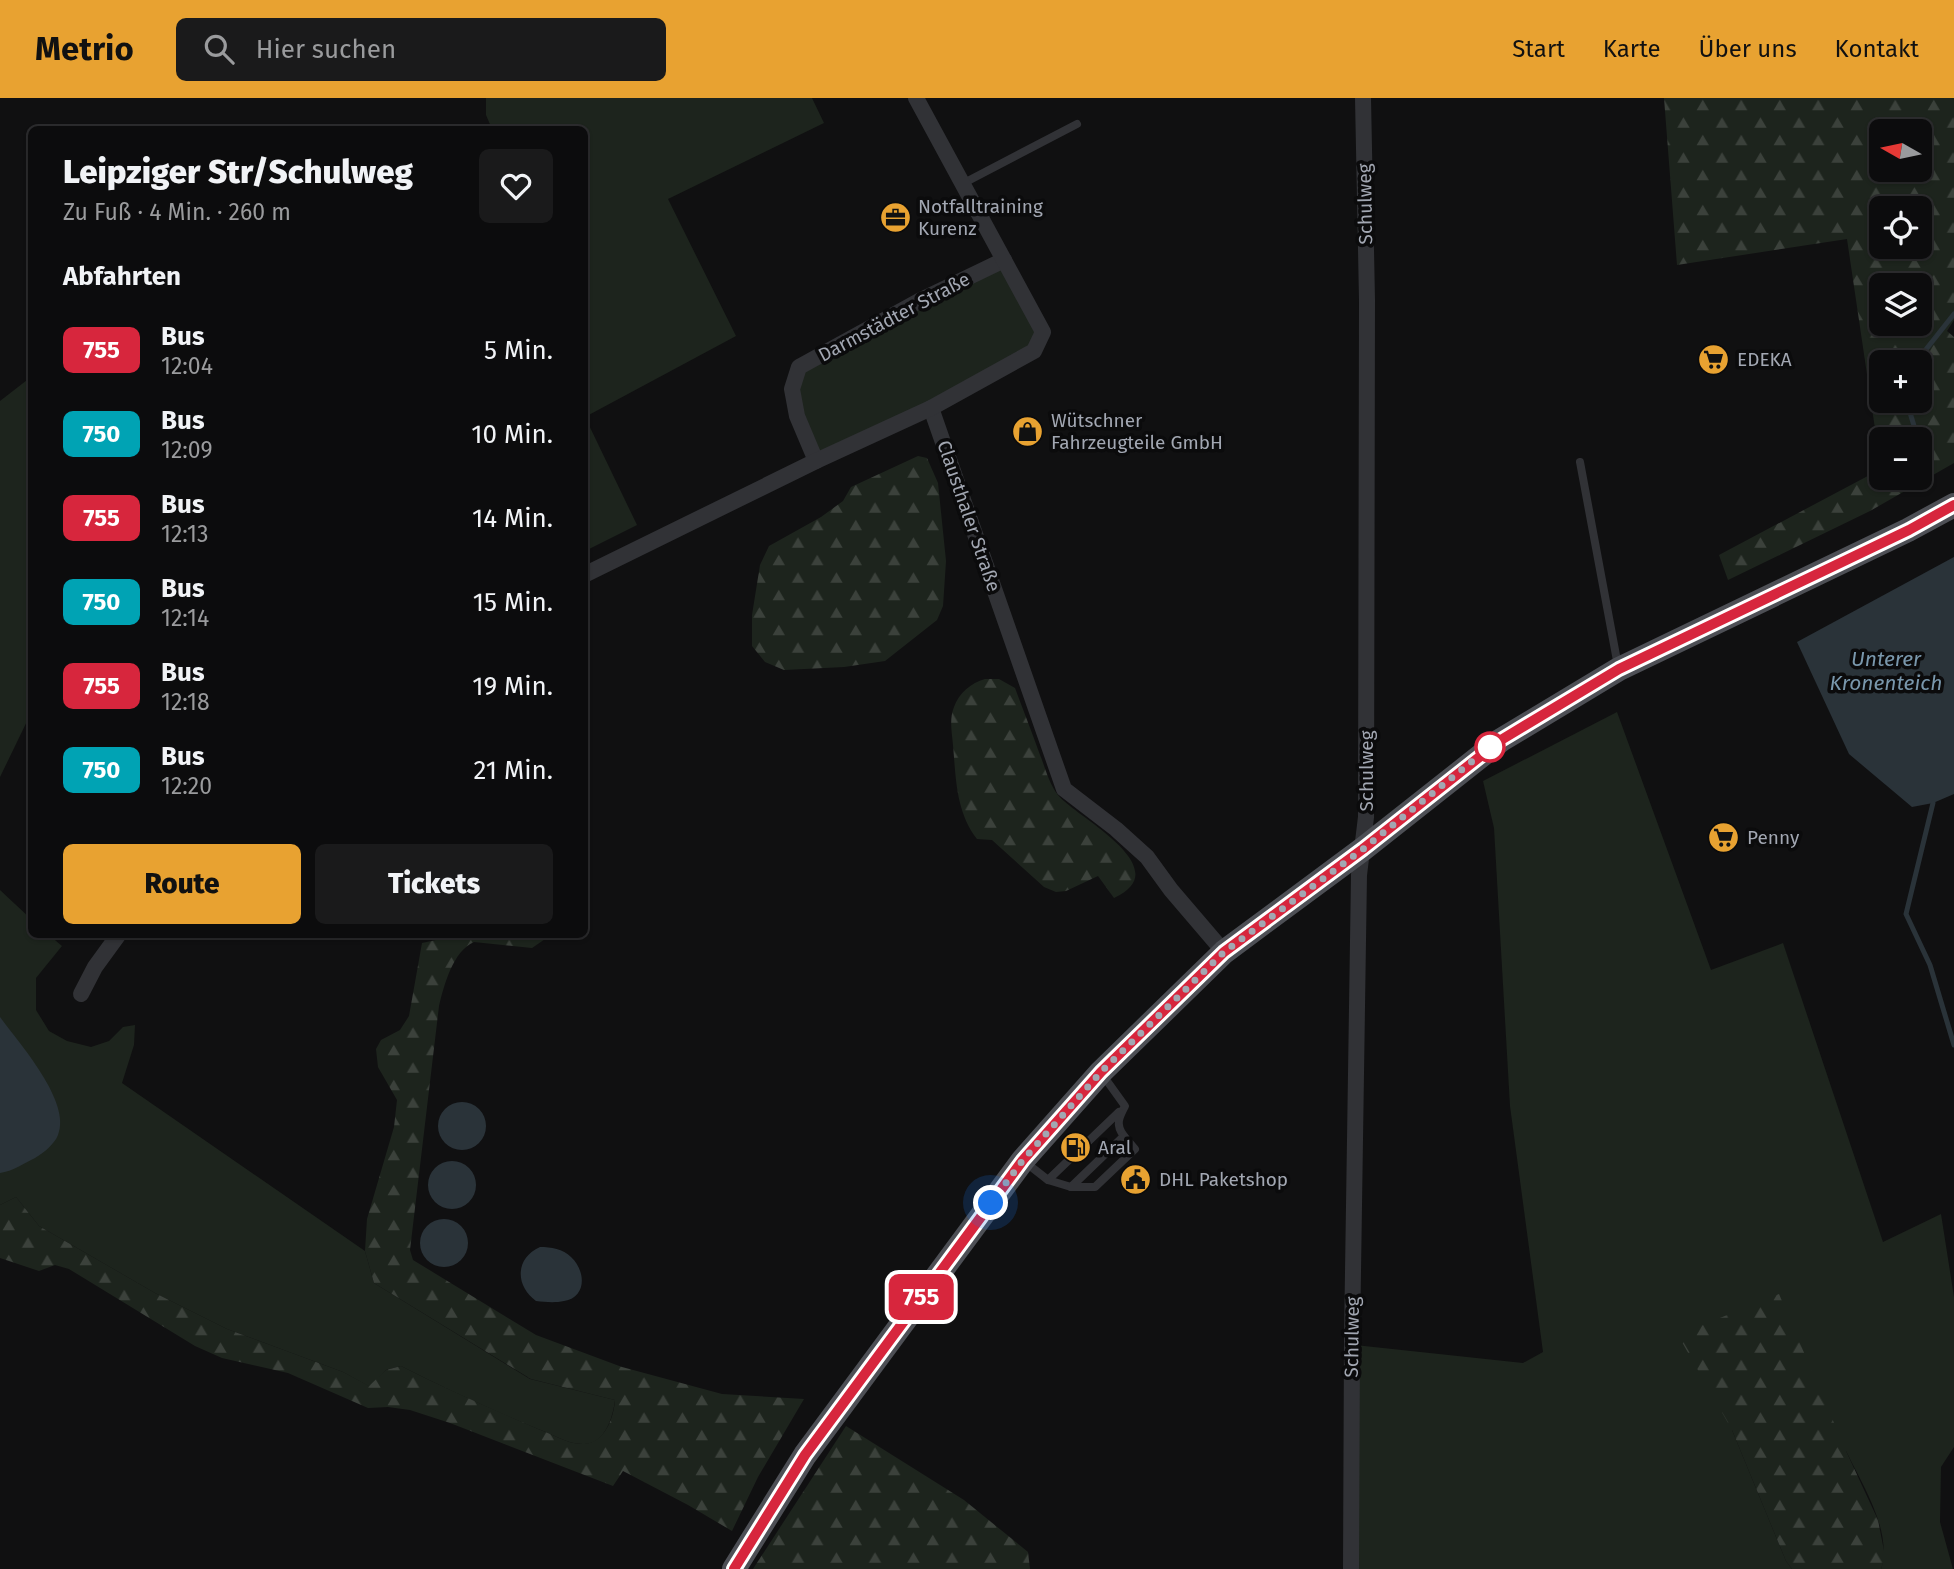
<!DOCTYPE html>
<html lang="de">
<head>
<meta charset="utf-8">
<style>
  :root { --surface:#0c0c0d; --page:#1a1a1b; --text:#f1f3f6; --muted:#9a9b9d; --line:#2c2c2e; --accent:#e8a231 }
  body { margin:0; font-family:"Fira Sans",sans-serif; background:var(--page); color:var(--text); height:100vh; display:flex; flex-direction:column; font-size:26px; white-space:nowrap }
  * { box-sizing:border-box; margin:0 }
  p { font-size:23px; color:var(--muted) }
  .icon { flex:none; width:38px; height:38px; fill:none; stroke:currentColor; stroke-width:2; stroke-linecap:round; stroke-linejoin:round }
  .map { position:relative; flex:1; overflow:hidden }
  .side { position:absolute; left:28px; top:28px; width:560px; height:812px; display:flex; flex-direction:column; background:var(--surface); border-radius:10px; box-shadow:0 2px 5px #0004,0 0 0 2px var(--line) }
  .side>* { flex:none }
  .badge { padding:0 14px; border-radius:10px; font-size:24px; line-height:46px }
  .needle { width:46px; rotate:279deg }
  .controls { position:absolute; left:1869px; top:21px; display:grid; gap:14px }
  .controls a { display:grid; place-items:center; width:63px; height:63px; border-radius:10px; background:var(--surface); box-shadow:0 2px 5px #0004,0 0 0 2px var(--line); font-size:35px }
  .you { position:absolute; width:35px; height:35px; margin:-18px; border:5px solid #fff; border-radius:50%; background:#1a73e8; box-shadow:0 0 0 10px #1a73e833 }
  .map>.badge { position:absolute; translate:-50% -50%; box-shadow:0 0 0 4px #fff }
  h2 { padding:0 35px; font-size:26px; line-height:63px }
  .round { display:grid; place-items:center; flex:none; width:74px; height:74px; border-radius:10px; background:var(--page) }
  .overview { display:flex; align-items:center; justify-content:space-between; height:119px; padding:0 35px }
  h1 { font-size:33px; font-weight:800; line-height:52px }
  .cta { display:flex; gap:14px; margin-top:auto; padding:14px 35px }
  .cta a { flex:1; height:80px; border-radius:10px; background:var(--accent); color:#111; font-size:28px; font-weight:800; line-height:80px; text-align:center }
  .cta a+a { background:var(--page); color:var(--text) }
  ul { padding:0; list-style:none }
  li { display:flex; align-items:center; gap:21px; height:84px; padding:0 35px }
  li div { flex:1 }
  li b { display:block; font-size:26px }
  li em { font-style:normal }
  li .badge { min-width:77px; font-weight:700; text-align:center }
  header { display:flex; align-items:center; gap:42px; box-sizing:border-box; height:98px; padding:0 35px; background:var(--accent); color:#111 }
  header strong { font-size:33px }
  nav { display:flex; gap:38px; margin-inline-start:auto; font-size:24px }
  .search { width:490px; height:63px; background:var(--page); display:flex; align-items:center; gap:18px; box-sizing:border-box; padding:0 24px; border-radius:10px; color:var(--muted); font-size:26px }
  .map>svg:first-child { display:block }
</style>
</head>
<body>
<header>
<strong>Metrio</strong>
<div class="search"><svg class="icon" aria-label="search" viewBox="0 0 24 24"><circle cx="10" cy="10" r="6"/><path d="M15 15l6 6"/></svg>Hier suchen</div>
<nav><a>Start</a><a>Karte</a><a>Über uns</a><a>Kontakt</a></nav>
</header>
<div class="map">
<svg width="1954" height="1471" viewBox="0 0 1954 1471">
  <defs>
    <pattern id="forest-firs" width="22" height="20" patternUnits="userSpaceOnUse" patternTransform="scale(1.75)"><rect width="22" height="20" fill="#1d241d"/><path d="M5 1l3.5 6h-7zM16 11l3.5 6h-7z" fill="#3b413b"/></pattern>
  </defs>
  <rect width="100%" height="100%" fill="#101011"/>
  <g fill="#1d241d">
    <polygon points="486,0 812,0 824,25 668,101 736,238 585,319 584,32 492,31 486,17"/>
    <polygon points="1004,162 1043,234 1034,253 816,363 797,318 799,269"/>
    <polygon points="31,279 31,615 0,679 0,303"/>
    <polygon points="585,319 637,427 585,453 584,453"/>
    <path d="M1617,614l94,258 72,-27 100,299 58,-28 13,83v150l-13,20 -1,55 13,47h-72c12,-37 -19,-85 -35,-118l-114,-21 54,131 6,8h-439l2,-224 168,18 20,-11 -33,-246 -16,-278 -11,-47z"/>
    <path d="M0,792l31,29 1,15 17,1 13,11 -26,32v32l13,21 18,10 24,6 18,-6 14,-14 12,-2 -1,20 -12,38 243,168 9,32 156,96 85,21c-2,17 -10,44 -31,44 -15,1 -32,-10 -46,-15 -46,-19 -92,-40 -137,-63l-15,4 -16,17 -27,-15 -116,-43 -72,-36 -116,-67 -23,-29 -16,8z"/>
  </g>
  <g fill="url(#forest-firs)" fill-rule="evenodd">
    <path d="M1664,0h290v222l-7,11 7,6v126l-84,48 -142,69 -9,-25 162,-86 -34,-230 -170,26zM1881,33h39v39h-39zM1881,110h39v39h-39zM1881,187h39v39h-39zM1881,264h39v39h-39zM1881,341h39v39h-39z"/>
    <polygon points="918,358 927,360 938,385 946,463 943,508 937,522 885,563 844,569 784,572 765,564 752,548 752,517 760,467 769,448 821,419 843,403 851,389"/>
    <path d="M985,581h14l16,9c8,22 17,44 25,67 5,12 9,29 18,40 16,21 122,73 56,103l-16,-22 -32,15 -10,1 -12,-5 -52,-47 -15,-1c-21,-27 -21,-60 -24,-94 -1,-12 -4,-26 1,-38 5,-14 17,-24 31,-28z"/>
    <path d="M450,837l97,-1 1,3 -16,11 -58,-6c-21,9 -30,43 -35,64l-29,244 3,10 123,75 86,32 100,27 82,5 -46,78 -26,54 -44,-26 -65,-34 -10,15 -163,-63 -40,-13 -22,-3 -20,1 -80,-35 -66,-15 -27,-12 -126,-77 -14,-4 -16,6 -39,-13v-53l16,-8 23,29 116,67 72,36 116,43 26,14 17,-16 15,-4c45,23 91,43 137,63 14,5 31,16 46,15 21,-1 30,-27 31,-44l-84,-21 -157,-96 -9,-32 2,-32 27,-92 3,-27 -19,-33 -2,-18 5,-9 19,-10 9,-14 13,-73 23,-5z"/>
    <polygon points="1779,1196 1846,1353 1878,1422 1885,1458 1881,1471 1792,1471 1786,1463 1732,1332 1678,1237"/>
    <polygon points="846,1328 964,1402 1028,1454 1030,1471 753,1471"/>
  </g>
  <g fill="#2a3339">
    <polygon points="1954,459 1954,696 1933,705 1912,709 1849,656 1797,544"/>
    <path d="M0,919c19,26 72,85 58,118 -4,10 -15,18 -23,23 -12,6 -22,13 -35,15z"/>
    <circle cx="462" cy="1028" r="24"/>
    <circle cx="452" cy="1087" r="24"/>
    <circle cx="444" cy="1145" r="24"/>
    <path d="M540,1149c11,0 23,2 31,10 15,14 16,40 -7,44 -9,2 -19,1 -28,0 -21,-15 -21,-43 4,-54z"/>
  </g>
  <g fill="none" stroke-linecap="round" stroke-linejoin="round">
    <g stroke="#2a3339" stroke-width="5">
      <polyline points="1916,264 1954,216"/>
      <polyline points="1908,303 1908,308 1918,341"/>
      <polyline points="1920,346 1924,358"/>
      <polyline points="1933,705 1906,816 1930,867 1954,947"/>
    </g>
    <g stroke="#313236" stroke-width="8">
      <polyline points="962,86 1077,26"/>
      <polyline points="1580,364 1618,568"/>
      <path d="M1025,1064l23,18 23,7 53,-51c-9,-11 -5,-19 1,-30l-23,-32"/>
      <polyline points="1048,1082 1119,1014"/>
      <polyline points="1071,1089 1095,1089 1135,1051 1124,1038"/>
    </g>
    <g stroke="#313236" stroke-width="16">
      <polyline points="931,310 1064,691 1116,731 1147,759 1171,792 1224,854"/>
      <polyline points="816,363 797,318 792,291 799,269 919,203 1004,162"/>
      <polyline points="584,477 816,363 931,310 1034,253 1043,234 916,0"/>
      <polyline points="81,896 95,869 119,836"/>
      <polyline points="1351,1471 1352,1240 1359,777 1366,719 1367,202 1363,0"/>
    </g>
    <polyline stroke="#4d4f55" stroke-width="24" points="734,1471 805,1357 1023,1062 1101,974 1224,854 1363,751 1501,642 1619,571 1908,432 1954,407"/>
  </g>
  <g fill="none" stroke-linecap="round" stroke-linejoin="round">
    <defs>
      <polyline id="line" points="734,1471 805,1357 1023,1062 1101,974 1224,854 1363,751 1501,642 1619,571 1909,432 1954,407"/>
    </defs>
    <use href="#line" stroke="#fff" stroke-width="16"/>
    <use href="#line" stroke="#d7263d" stroke-width="10"/>
    <polyline stroke="#a2a7b2" stroke-width="7" stroke-dasharray="0 12.6" points="991,1105 1023,1062 1101,974 1224,854 1363,751 1490,649"/>
  </g>
  <defs>
    <symbol id="office-disc" viewBox="-11 -11 22 22"><circle r="9.5" fill="#e8a231" stroke="#0b0b0c"/><path d="M-6-3h4V-5.5h4V-3h4V5H-6ZM-1-4.5V-3h2v-1.5ZM-6 0V1H6V0Z" fill="#111"/></symbol>
    <symbol id="supermarket-disc" viewBox="-11 -11 22 22"><circle r="9.5" fill="#e8a231" stroke="#0b0b0c"/><path d="M-6-5.5h2.5l.6 2H6L4.5 2H-2.5L-4.4-4H-6ZM-1.5 3.2a1.3 1.3 0 1 0 .1 0ZM3 3.2a1.3 1.3 0 1 0 .1 0Z" fill="#111"/></symbol>
    <symbol id="shop-disc" viewBox="-11 -11 22 22"><circle r="9.5" fill="#e8a231" stroke="#0b0b0c"/><path d="M-5-2.5h2.3a2.7 3.5 0 0 1 5.4 0H5L5.5 6h-11ZM-1.5-2.5h3a1.5 2.3 0 0 0-3 0Z" fill="#111"/></symbol>
    <symbol id="fuel-disc" viewBox="-11 -11 22 22"><circle r="9.5" fill="#e8a231" stroke="#0b0b0c"/><path d="M-5.5-6h7V0h2V4h1.3V-2.5L3-4.5l.8-.8L6-3V5H2.5V1h-1V6h-7ZM-4.2-4.7v3.2H.2V-4.7Z" fill="#111"/></symbol>
    <symbol id="civic-disc" viewBox="-11 -11 22 22"><circle r="9.5" fill="#e8a231" stroke="#0b0b0c"/><path d="M-.6-6.5H3V-4.5H.6V-3L4-1V1h2V6H-6V1h2V-1L-.6-3ZM-1.2 2.5V6h2.4V2.5Z" fill="#111"/></symbol>
  </defs>
  <g fill-rule="evenodd">
    <use href="#office-disc" x="878" y="102" width="35" height="35"/>
    <use href="#supermarket-disc" x="1696" y="244" width="35" height="35"/>
    <use href="#shop-disc" x="1010" y="316" width="35" height="35"/>
    <use href="#supermarket-disc" x="1706" y="722" width="35" height="35"/>
    <use href="#fuel-disc" x="1058" y="1032" width="35" height="35"/>
    <use href="#civic-disc" x="1118" y="1064" width="35" height="35"/>
  </g>
  <circle fill="#fff" stroke="#d7263d" stroke-width="3.5" cx="1490" cy="649" r="14"/>
  <g text-anchor="middle" dominant-baseline="central" stroke-width="7" stroke-linejoin="round" paint-order="stroke">
    <g font-size="19" fill="#a2a7b2" stroke="#0b0b0c">
      <text transform="translate(1365 106) rotate(-91)">Schulweg</text>
      <text transform="translate(894 219) rotate(-28)">Darmstädter Straße</text>
      <text transform="translate(969 418) rotate(71)">Clausthaler Straße</text>
      <text transform="translate(1366 673) rotate(-90)">Schulweg</text>
      <text transform="translate(1352 1239) rotate(-89)">Schulweg</text>
    </g>
    <g font-size="19" fill="#a2a7b2" stroke="#0b0b0c" text-anchor="start">
      <text x="918" y="108">Notfalltraining<tspan x="918" dy="22">Kurenz</tspan></text>
      <text x="1737" y="261">EDEKA</text>
      <text x="1051" y="322">Wütschner<tspan x="1051" dy="22">Fahrzeugteile GmbH</tspan></text>
      <text x="1747" y="739">Penny</text>
      <text x="1098" y="1049">Aral</text>
      <text x="1159" y="1081">DHL Paketshop</text>
    </g>
    <g font-size="21" font-style="italic" fill="#7997ac" stroke="#0b0b0c">
      <text x="1886" y="561">Unterer<tspan x="1886" dy="24">Kronenteich</tspan></text>
    </g>
  </g>
</svg>
<div class="controls">
<a><svg class="needle" viewBox="-14 -14 28 28"><path d="M0-13l5 13h-10z" fill="#e53935"/><path d="M0 13l5-13h-10z" fill="#9a9b9d"/></svg></a>
<a><svg class="icon" aria-label="locate" viewBox="0 0 24 24"><circle cx="12" cy="12" r="6"/><path d="M12 2v4M12 18v4M2 12h4M18 12h4"/></svg></a>
<a><svg class="icon" aria-label="layers" viewBox="0 0 24 24"><path d="M12 4l9 5-9 5-9-5zM3 14l9 5 9-5"/></svg></a>
<a>+</a>
<a>−</a>
</div>
<div class="you" style="left:991px;top:1105px"></div>
<b class="badge" style="left:921px;top:1199px;background:#d7263d;color:#fff">755</b>
<section class="side">
<div class="overview"><div><h1>Leipziger Str/Schulweg</h1><p>Zu Fuß · 4 Min. · 260 m</p></div><a class="round"><svg class="icon" aria-label="heart" viewBox="0 0 24 24"><path d="M12 20l-8-8c-3-5 5-10 8-4 3-6 11-1 8 4z"/></svg></a></div>
<h2>Abfahrten</h2>
<ul>
<li><span class="badge" style="background:#d7263d;color:#fff">755</span><div><b>Bus</b><p>12:04</p></div><em>5 Min.</em></li>
<li><span class="badge" style="background:#00a3b4;color:#fff">750</span><div><b>Bus</b><p>12:09</p></div><em>10 Min.</em></li>
<li><span class="badge" style="background:#d7263d;color:#fff">755</span><div><b>Bus</b><p>12:13</p></div><em>14 Min.</em></li>
<li><span class="badge" style="background:#00a3b4;color:#fff">750</span><div><b>Bus</b><p>12:14</p></div><em>15 Min.</em></li>
<li><span class="badge" style="background:#d7263d;color:#fff">755</span><div><b>Bus</b><p>12:18</p></div><em>19 Min.</em></li>
<li><span class="badge" style="background:#00a3b4;color:#fff">750</span><div><b>Bus</b><p>12:20</p></div><em>21 Min.</em></li>
</ul>
<div class="cta"><a>Route</a><a>Tickets</a></div>
</section>
</div>
</body>
</html>
